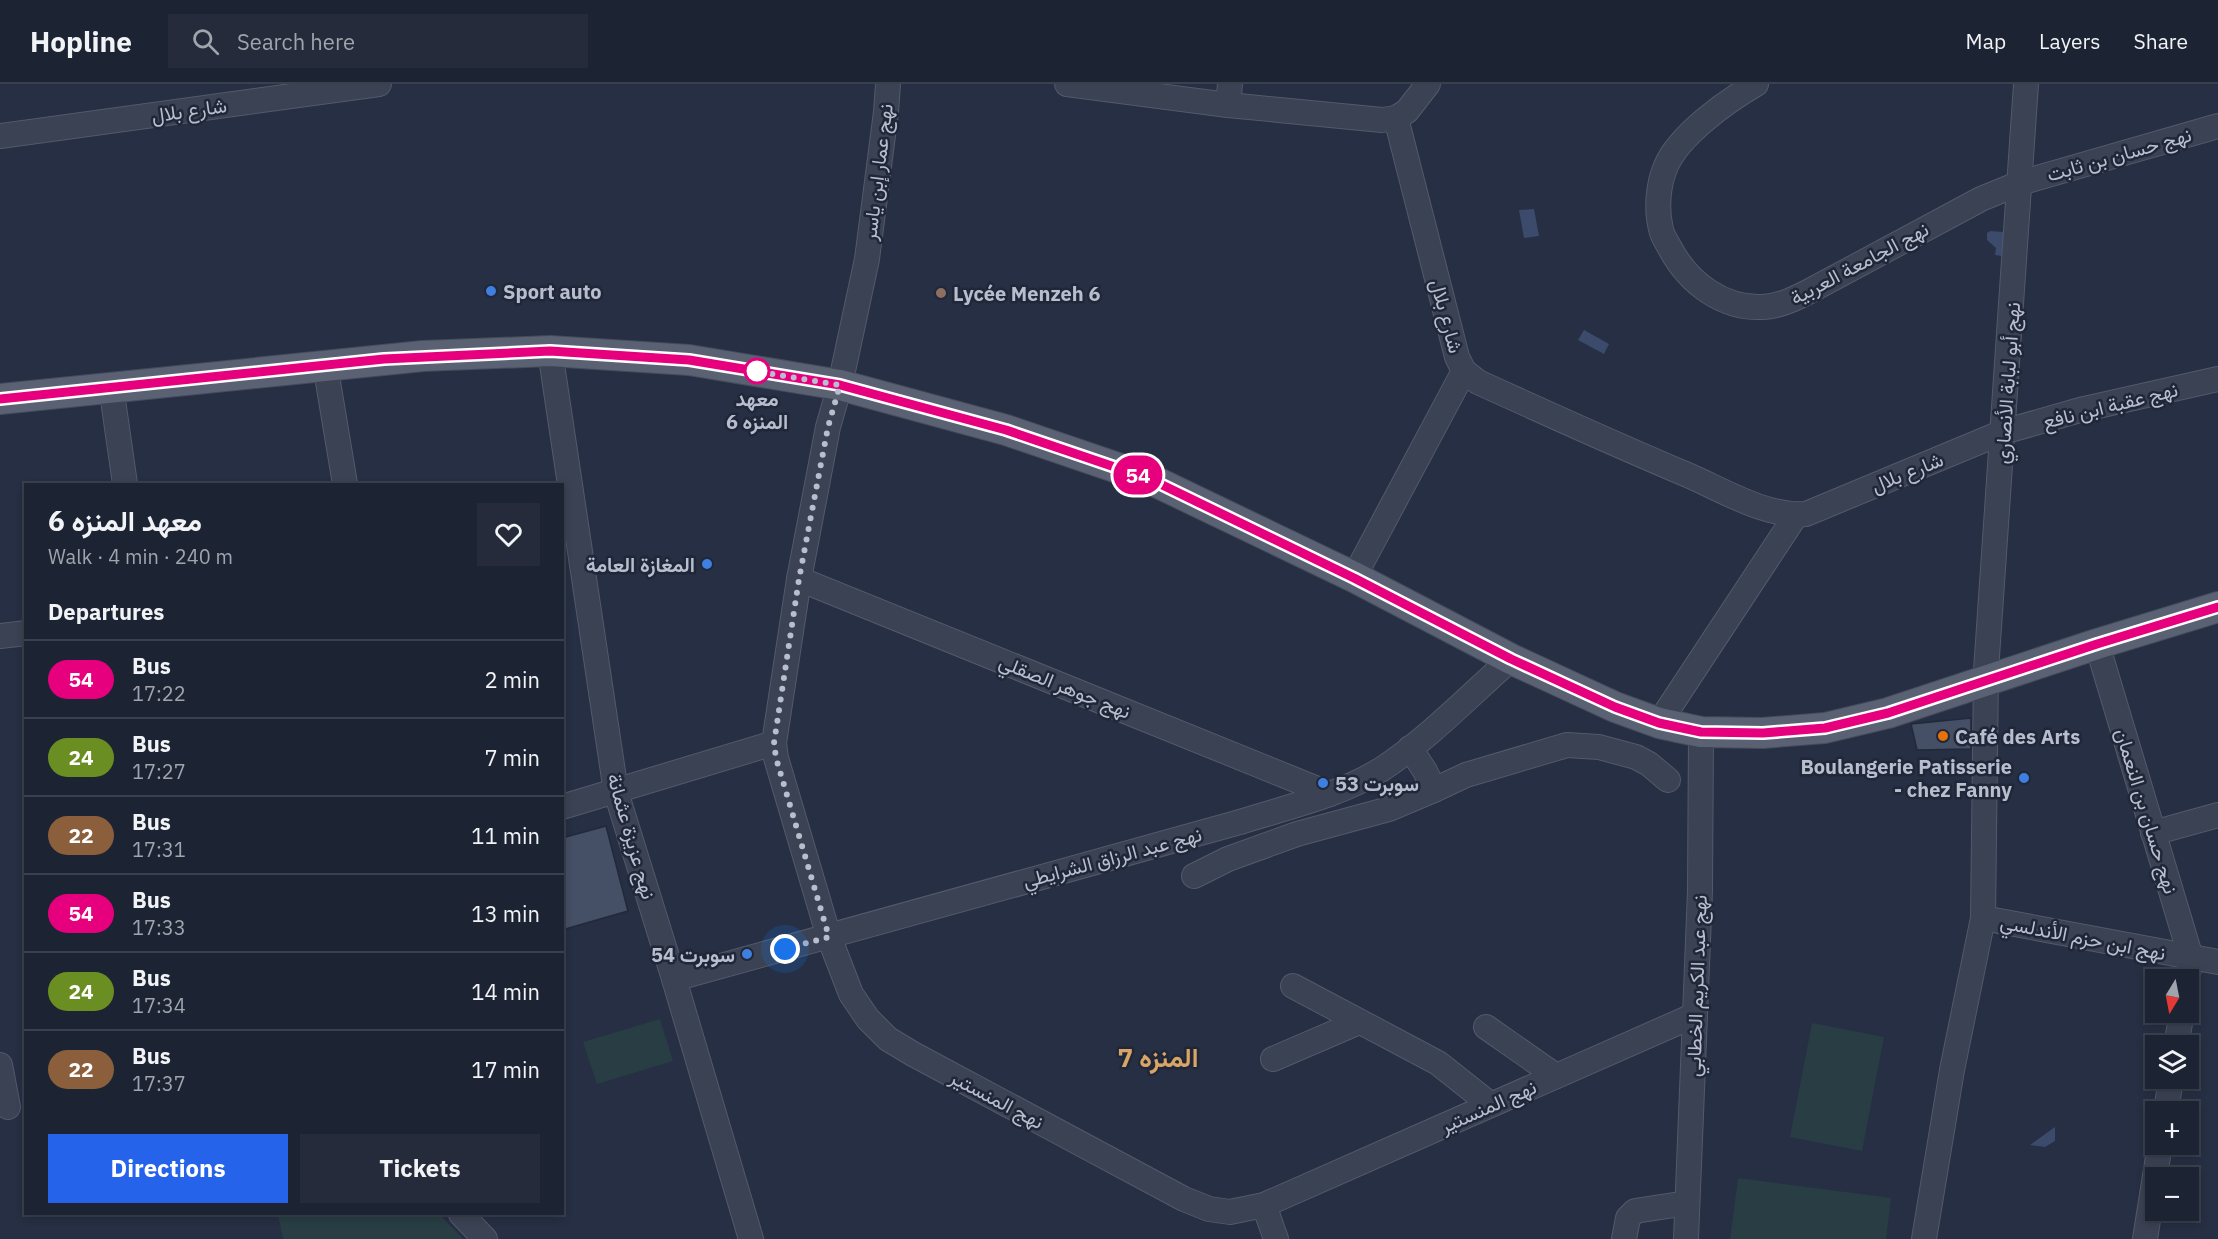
<!DOCTYPE html>
<html lang="en">
<head>
<meta charset="utf-8">
<style>
  :root { --surface:#1c2332; --page:#252b3a; --text:#f1f3f6; --muted:#a0a4ac; --line:#3a404d; --accent:#2563eb }
  body { margin:0; font-family:"IBM Plex Sans",Vazirmatn,sans-serif; background:var(--page); color:var(--text); height:100vh; display:flex; flex-direction:column; font-size:22px; white-space:nowrap }
  * { box-sizing:border-box; margin:0 }
  p { font-size:20px; color:var(--muted) }
  .icon { flex:none; width:33px; height:33px; fill:none; stroke:currentColor; stroke-width:2; stroke-linecap:round; stroke-linejoin:round }
  .map { position:relative; flex:1; overflow:hidden }
  .details { position:absolute; left:24px; top:399px; width:540px; height:732px; display:flex; flex-direction:column; background:var(--surface); border-radius:0px; box-shadow:0 3px 9px #0003,0 0 0 2px var(--line) }
  .details>* { flex:none }
  .badge { padding:0 12px; border-radius:20px; font-size:21px; line-height:39px }
  .needle { width:39px; rotate:190deg }
  .buttons { position:absolute; left:2145px; top:885px; display:grid; gap:12px }
  .buttons a { display:grid; place-items:center; width:54px; height:54px; border-radius:0px; background:var(--surface); box-shadow:0 3px 9px #0003,0 0 0 2px var(--line); font-size:30px }
  .you { position:absolute; width:30px; height:30px; margin:-15px; border:4px solid #fff; border-radius:50%; background:#1a73e8; box-shadow:0 0 0 9px #1a73e833 }
  .map>.badge { position:absolute; translate:-50% -50%; box-shadow:0 0 0 3px #fff }
  h2 { padding:0 24px; font-size:22px; line-height:54px }
  .round { display:grid; place-items:center; flex:none; width:63px; height:63px; border-radius:0px; background:var(--page) }
  .summary { display:flex; align-items:center; justify-content:space-between; height:102px; padding:0 24px }
  h1 { font-size:28px; font-weight:700; line-height:45px }
  .primary-button { display:flex; gap:12px; margin-top:auto; padding:12px 24px }
  .primary-button a { flex:1; height:69px; border-radius:0px; background:var(--accent); color:#fff; font-size:24px; font-weight:700; line-height:69px; text-align:center }
  .primary-button a+a { background:var(--page); color:var(--text) }
  ul { padding:0; list-style:none }
  li { display:flex; align-items:center; gap:18px; height:78px; padding:0 24px; border-top:2px solid var(--line) }
  li div { flex:1 }
  li b { display:block; font-size:22px }
  li em { font-style:normal }
  li .badge { min-width:66px; font-weight:700; text-align:center }
  header { display:flex; align-items:center; gap:36px; box-sizing:border-box; height:84px; padding:0 30px; background:var(--surface); border-bottom:2px solid var(--line) }
  header strong { font-size:28px }
  nav { display:flex; gap:33px; margin-inline-start:auto; font-size:21px }
  .search { width:420px; height:54px; background:var(--page); display:flex; align-items:center; gap:15px; box-sizing:border-box; padding:0 21px; border-radius:0px; color:var(--muted); font-size:22px }
  .map>svg:first-child { display:block }
</style>
</head>
<body>
<header>
<strong>Hopline</strong>
<div class="search"><svg class="icon" aria-label="search" viewBox="0 0 24 24"><circle cx="10" cy="10" r="6"/><path d="M15 15l6 6"/></svg>Search here</div>
<nav><a>Map</a><a>Layers</a><a>Share</a></nav>
</header>
<div class="map">
<svg width="2218" height="1155" viewBox="0 0 2218 1155">
  <rect width="100%" height="100%" fill="#262f43"/>
  <g fill="#283e44">
    <polygon points="660,935 673,977 597,1000 583,958"/>
    <polygon points="1812,939 1884,953 1862,1067 1790,1053"/>
    <polygon points="1738,1094 1891,1114 1886,1155 1730,1155"/>
    <polygon points="278,1130 439,1130 463,1155 283,1155"/>
  </g>
  <g fill="#3c4b6c">
    <polygon points="1534,125 1539,152 1524,154 1519,126"/>
    <polygon points="1990,147 2004,148 2002,172 1995,171 1996,164 1987,156 1987,149"/>
    <polygon points="1584,246 1609,260 1604,270 1578,256"/>
    <polygon points="2055,1043 2055,1057 2045,1063 2030,1061"/>
  </g>
  <g fill="#454f65" stroke="#21293a" stroke-width="1.5">
    <polygon points="1971,634 1971,665 1917,666 1911,640"/>
    <polygon points="606,742 628,827 562,846 562,754"/>
  </g>
  <g fill="none" stroke-linecap="round" stroke-linejoin="round">
    <defs>
      <g id="minor">
        <polyline points="888,0 886,28 867,175 840,301 828,343 799,495 774,659 776,674 829,853 851,910 868,935 888,955 913,970 1184,1115 1209,1125 1230,1128 1264,1121 1695,931"/>
        <path d="M1067,0l161,21 154,15 14,-2 61,239 7,14 14,11c70,32 141,64 212,94 36,16 77,41 116,38l197,-82 77,-22 138,-31"/>
        <path d="M1756,0c-29,17 -77,51 -90,82 -8,18 -10,44 -5,63 1,7 7,15 10,21 18,33 52,59 92,57 16,-1 29,-7 43,-14l175,-94 39,-16 198,-57"/>
        <polyline points="1228,21 1230,0"/>
        <polyline points="1396,34 1407,27 1428,0"/>
        <polyline points="0,52 379,0"/>
        <polyline points="550,267 616,708 674,895 751,1155"/>
        <polyline points="325,280 345,400"/>
        <polyline points="111,302 125,400"/>
        <polyline points="1354,493 1464,287"/>
        <polyline points="799,495 1330,710"/>
        <polyline points="0,552 26,549"/>
        <polyline points="2097,560 2191,874 2187,896"/>
        <polyline points="1659,639 1796,431"/>
        <polyline points="1410,664 1425,687 1434,706 1466,691 1567,661 1599,663 1636,673 1649,680 1668,696"/>
        <polyline points="562,723 774,659"/>
        <polyline points="2153,749 2218,731"/>
        <polyline points="1194,792 1228,775 1297,750 1389,725 1434,706"/>
        <polyline points="1983,834 2218,878"/>
        <path d="M674,895l566,-157c47,-15 99,-26 142,-53 47,-31 87,-73 129,-110"/>
        <polyline points="1293,902 1438,979 1491,1021"/>
        <polyline points="1486,943 1556,992"/>
        <polyline points="2176,962 2182,928"/>
        <polyline points="1273,975 1359,938"/>
        <polyline points="0,981 8,1023"/>
        <polyline points="2166,1028 2171,994"/>
        <polyline points="1264,1121 1276,1155"/>
        <polyline points="461,1130 485,1155"/>
        <polyline points="1624,1155 1628,1134 1635,1127 1687,1119"/>
        <polyline points="1686,1155 1700,807 1701,648"/>
        <polyline points="1924,1155 1952,986 1983,834 1986,587 2026,0"/>
        <polyline points="2145,1155 2160,1060"/>
      </g>
      <polyline id="major" points="0,315 423,272 550,267 689,276 840,301 1006,346 1150,395 1354,493 1511,575 1615,623 1659,639 1701,648 1763,649 1825,644 1888,629 2097,560 2218,523"/>
    </defs>
    <use href="#minor" stroke="#535a6a" stroke-width="26"/>
    <use href="#major" stroke="#444b5c" stroke-width="32"/>
    <use href="#minor" stroke="#3b4253" stroke-width="24"/>
    <use href="#major" stroke="#596173" stroke-width="30"/>
  </g>
  <g fill="none" stroke-linecap="round" stroke-linejoin="round">
    <defs>
      <polyline id="line" points="0,315 384,275 550,267 689,276 840,301 1006,346 1150,395 1354,494 1511,575 1615,623 1659,639 1701,648 1763,649 1825,644 1888,629 2097,560 2218,523"/>
    </defs>
    <use href="#line" stroke="#fff" stroke-width="14"/>
    <use href="#line" stroke="#e6007e" stroke-width="9"/>
    <polyline stroke="#b8becd" stroke-width="6" stroke-dasharray="0 10.8" points="757,287 754,287 840,301 828,343 799,495 774,659 776,674 829,853 785,865"/>
  </g>
  <g fill="#3f7fe0" stroke="#1f2738" stroke-width="2">
    <circle cx="491" cy="207" r="6"/>
    <circle cx="707" cy="480" r="6"/>
    <circle cx="2024" cy="694" r="6"/>
    <circle cx="1323" cy="699" r="6"/>
    <circle cx="747" cy="870" r="6"/>
  </g>
  <circle fill="#8d6e63" stroke="#1f2738" stroke-width="2" cx="941" cy="209" r="6"/>
  <circle fill="#fff" stroke="#e6007e" stroke-width="3" cx="757" cy="287" r="12"/>
  <circle fill="#e8710a" stroke="#1f2738" stroke-width="2" cx="1943" cy="652" r="6"/>
  <g text-anchor="middle" dominant-baseline="central" stroke-width="5" stroke-linejoin="round" paint-order="stroke">
    <g font-size="20" fill="#b8becd" stroke="#1f2738">
      <text transform="translate(189 26) rotate(-8)">شارع بلال</text>
      <text transform="translate(2119 70) rotate(-16)">نهج حسان بن ثابت</text>
      <text transform="translate(877 88) rotate(-83)">نهج عمار إبن ياسر</text>
      <text transform="translate(1859 179) rotate(-28)">نهج الجامعة العربية</text>
      <text transform="translate(1447 232) rotate(75)">شارع بلال</text>
      <text transform="translate(2007 299) rotate(-86)">نهج أبو لبابة الأنصاري</text>
      <text transform="translate(2110 321) rotate(-14)">نهج عقبة ابن نافع</text>
      <text transform="translate(1907 388) rotate(-22)">شارع بلال</text>
      <text transform="translate(1065 602) rotate(22)">نهج جوهر الصقلي</text>
      <text transform="translate(2147 727) rotate(73)">نهج حسان بن النعمان</text>
      <text transform="translate(632 752) rotate(74)">نهج عزيزة عثمانة</text>
      <text transform="translate(1112 773) rotate(-15)">نهج عبد الرزاق الشرايطي</text>
      <text transform="translate(2083 853) rotate(11)">نهج ابن حزم الأندلسي</text>
      <text transform="translate(1696 902) rotate(-88)">نهج عبد الكريم الخطابي</text>
      <text transform="translate(997 1015) rotate(28)">نهج المنستير</text>
      <text transform="translate(1488 1022) rotate(-24)">نهج المنستير</text>
    </g>
    <g font-size="20" font-weight="bold" fill="#b8becd" stroke="#1f2738" text-anchor="start">
      <text x="503" y="207">Sport auto</text>
      <text x="953" y="209">Lycée Menzeh 6</text>
      <text x="695" y="480" text-anchor="end">المغازة العامة</text>
      <text x="1955" y="652">Café des Arts</text>
      <text x="2012" y="682" text-anchor="end">Boulangerie Patisserie<tspan x="2012" dy="23">- chez Fanny</tspan></text>
      <text x="1335" y="699">سوبرت 53</text>
      <text x="735" y="870" text-anchor="end">سوبرت 54</text>
    </g>
    <g font-size="20" font-weight="bold" fill="#b8becd" stroke="#1f2738">
      <text x="757" y="314">معهد<tspan x="757" dy="23">المنزه 6</tspan></text>
    </g>
    <g font-size="26" font-weight="bold" fill="#d9a567" stroke="#1f2738">
      <text x="1158" y="973">المنزه 7</text>
    </g>
  </g>
</svg>
<div class="buttons">
<a><svg class="needle" viewBox="-14 -14 28 28"><path d="M0-13l5 13h-10z" fill="#e53935"/><path d="M0 13l5-13h-10z" fill="#a0a4ac"/></svg></a>
<a><svg class="icon" aria-label="layers" viewBox="0 0 24 24"><path d="M12 4l9 5-9 5-9-5zM3 14l9 5 9-5"/></svg></a>
<a>+</a>
<a>−</a>
</div>
<div class="you" style="left:785px;top:865px"></div>
<b class="badge" style="left:1138px;top:391px;background:#e6007e;color:#fff">54</b>
<section class="details">
<div class="summary"><div><h1>معهد المنزه 6</h1><p>Walk · 4 min · 240 m</p></div><a class="round"><svg class="icon" aria-label="heart" viewBox="0 0 24 24"><path d="M12 20l-8-8c-3-5 5-10 8-4 3-6 11-1 8 4z"/></svg></a></div>
<h2>Departures</h2>
<ul>
<li><span class="badge" style="background:#e6007e;color:#fff">54</span><div><b>Bus</b><p>17:22</p></div><em>2 min</em></li>
<li><span class="badge" style="background:#6b8e23;color:#fff">24</span><div><b>Bus</b><p>17:27</p></div><em>7 min</em></li>
<li><span class="badge" style="background:#8b5e3c;color:#fff">22</span><div><b>Bus</b><p>17:31</p></div><em>11 min</em></li>
<li><span class="badge" style="background:#e6007e;color:#fff">54</span><div><b>Bus</b><p>17:33</p></div><em>13 min</em></li>
<li><span class="badge" style="background:#6b8e23;color:#fff">24</span><div><b>Bus</b><p>17:34</p></div><em>14 min</em></li>
<li><span class="badge" style="background:#8b5e3c;color:#fff">22</span><div><b>Bus</b><p>17:37</p></div><em>17 min</em></li>
</ul>
<div class="primary-button"><a>Directions</a><a>Tickets</a></div>
</section>
</div>
</body>
</html>
